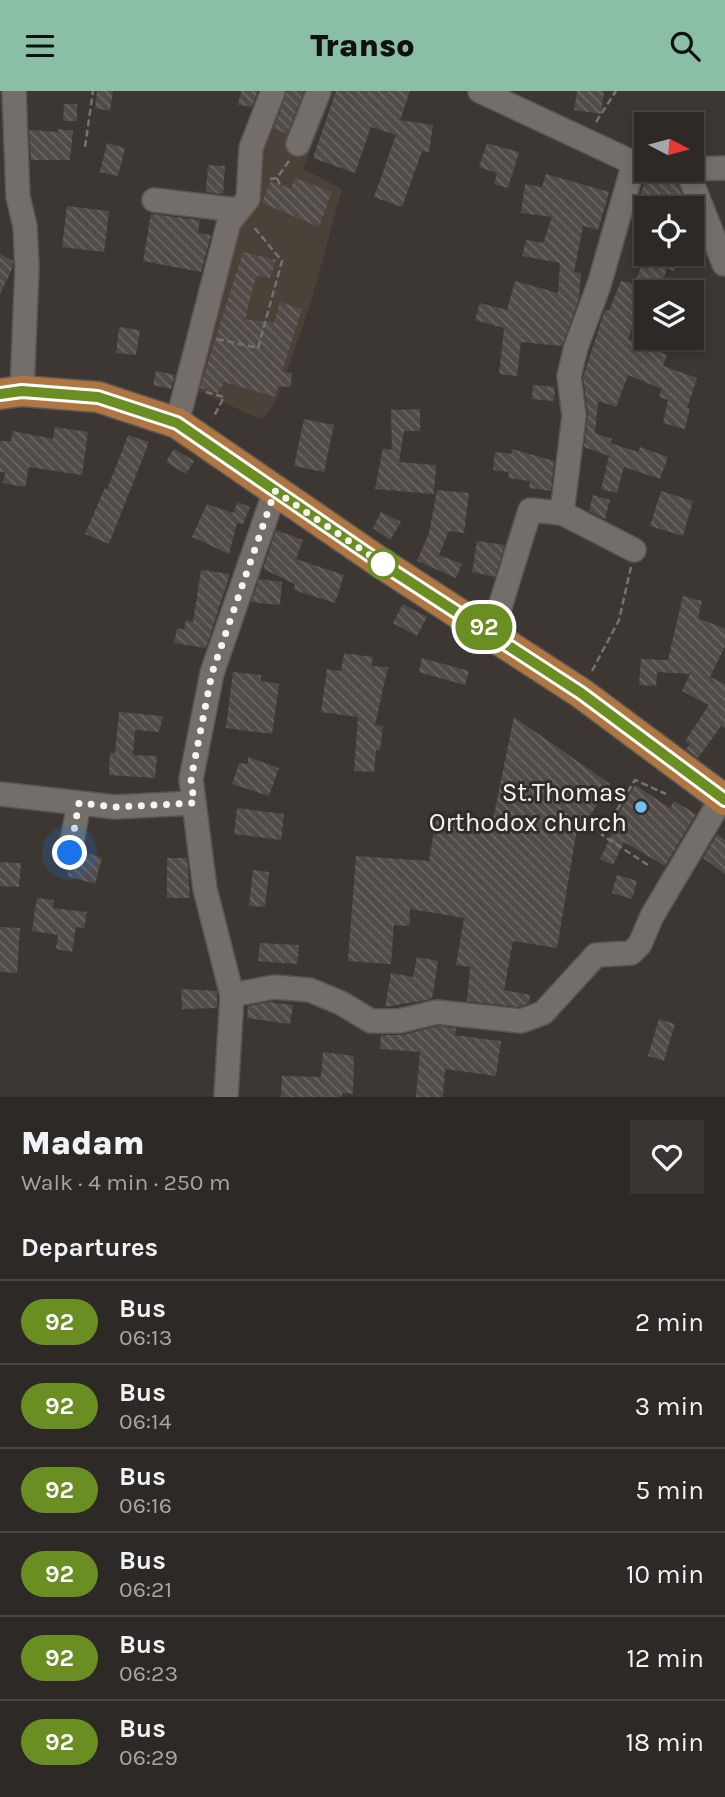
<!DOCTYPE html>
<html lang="en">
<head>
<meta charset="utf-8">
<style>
  :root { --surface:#2d2926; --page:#393532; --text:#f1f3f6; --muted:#a7a6a7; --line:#484543; --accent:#8abfa5 }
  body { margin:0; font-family:Karla,sans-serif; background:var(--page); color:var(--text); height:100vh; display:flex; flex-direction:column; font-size:26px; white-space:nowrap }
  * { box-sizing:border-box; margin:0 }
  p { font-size:23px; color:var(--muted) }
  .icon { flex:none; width:38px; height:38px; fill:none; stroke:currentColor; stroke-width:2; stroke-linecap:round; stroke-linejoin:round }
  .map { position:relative; height:1006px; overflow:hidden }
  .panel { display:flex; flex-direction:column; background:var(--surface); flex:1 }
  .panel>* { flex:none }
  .badge { padding:0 14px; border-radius:23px; font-size:24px; line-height:46px }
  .needle { width:46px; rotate:96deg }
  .fabs { position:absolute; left:634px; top:21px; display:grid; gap:14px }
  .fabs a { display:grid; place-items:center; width:70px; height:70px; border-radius:0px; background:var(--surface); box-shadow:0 4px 10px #0003,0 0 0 2px var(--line); font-size:35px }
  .you { position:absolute; width:35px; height:35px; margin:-18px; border:5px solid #fff; border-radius:50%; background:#1a73e8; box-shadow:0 0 0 10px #1a73e833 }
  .map>.badge { position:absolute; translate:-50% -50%; box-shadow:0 0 0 4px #fff }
  h2 { padding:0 21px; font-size:26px; line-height:63px }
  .round { display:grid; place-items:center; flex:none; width:74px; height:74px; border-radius:0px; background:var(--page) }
  .summary { display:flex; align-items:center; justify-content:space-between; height:119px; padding:0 21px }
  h1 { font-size:33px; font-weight:800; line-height:52px }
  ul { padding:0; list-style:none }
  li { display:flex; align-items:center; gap:21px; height:84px; padding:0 21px; border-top:2px solid var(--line) }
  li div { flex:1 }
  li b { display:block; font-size:26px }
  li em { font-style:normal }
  li .badge { min-width:77px; font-weight:700; text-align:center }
  header { display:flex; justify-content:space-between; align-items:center; height:91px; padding:0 21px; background:var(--accent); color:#111; font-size:32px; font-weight:800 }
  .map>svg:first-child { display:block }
</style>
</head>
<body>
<header><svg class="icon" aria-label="menu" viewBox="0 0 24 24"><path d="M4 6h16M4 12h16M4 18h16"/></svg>Transo<svg class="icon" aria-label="search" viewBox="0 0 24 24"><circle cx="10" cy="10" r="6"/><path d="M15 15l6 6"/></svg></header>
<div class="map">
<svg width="725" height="1006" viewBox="0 0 725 1006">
  <defs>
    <pattern id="building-back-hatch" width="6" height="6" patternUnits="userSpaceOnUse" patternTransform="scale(1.75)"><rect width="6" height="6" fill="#514c48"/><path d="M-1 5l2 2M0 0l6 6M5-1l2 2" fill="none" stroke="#6b6663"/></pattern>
  </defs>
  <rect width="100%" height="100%" fill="#3c3733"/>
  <polygon fill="#4a4139" points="277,0 334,0 303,78 342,98 310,215 277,308 262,329 194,298 256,59"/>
  <g fill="url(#building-back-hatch)">
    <polygon points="97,0 113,0 110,20 95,17"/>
    <polygon points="241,0 258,0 252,16 238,14"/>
    <polygon points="287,0 304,0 287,43 274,37"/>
    <polygon points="336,0 410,0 400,29 433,34 429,61 422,60 402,116 374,106 396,44 371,36 355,82 313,67"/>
    <polygon points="577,0 604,0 601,23 574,19"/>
    <polygon points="64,13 77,13 77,30 63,30"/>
    <polygon points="58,38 73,40 70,69 31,69 29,39 58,41"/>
    <polygon points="107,52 125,57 118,85 100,81"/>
    <polygon points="487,52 519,61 508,97 494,93 497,82 479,76"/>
    <polygon points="208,74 225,75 223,103 206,101"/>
    <polygon points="546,83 609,101 598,139 583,135 574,181 581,182 579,208 562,255 521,251 517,285 499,283 504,237 475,229 480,212 507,219 515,190 558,202 560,172 522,165 526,149 543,152 552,126 521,122 525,93 542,96"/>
    <polygon points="295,87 332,101 319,136 262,112 271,90 291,98"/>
    <polygon points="651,87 678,94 687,117 648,117 637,113 646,88"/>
    <polygon points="67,115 109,120 104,161 62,156"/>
    <polygon points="151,123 200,129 198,142 211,144 201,181 143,170"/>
    <polygon points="243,161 276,169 270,187 256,185 245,228 274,232 280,211 302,218 282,281 292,282 291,296 278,295 275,306 224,291 218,302 200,297"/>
    <polygon points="0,163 13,170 13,176 0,203"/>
    <polygon points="645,163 680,163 674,180 667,177 659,201 646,201 646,212 642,211 628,248 667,264 663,275 697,287 687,317 690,317 685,338 663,332 668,309 659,306 662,298 628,284 616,316 598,310 595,342 612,348 610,352 638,361 640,356 668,366 660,388 624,376 617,402 601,398 609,365 584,356 588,324 583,286 605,219 609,220 621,190 635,193"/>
    <polygon points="119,236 140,239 136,264 116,262"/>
    <polygon points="156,280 175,284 171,298 153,294"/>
    <polygon points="533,294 555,296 554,310 532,308"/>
    <polygon points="420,318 420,340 404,340 399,371 436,374 434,403 375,398 383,357 392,359 391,319"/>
    <polygon points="304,328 334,334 324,381 294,375"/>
    <polygon points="55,336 88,341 82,384 29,376 25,396 3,392 5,381 0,381 0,350 11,350 13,340 53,348"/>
    <polygon points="128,344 149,351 109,453 85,443 105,397 107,399"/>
    <polygon points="174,358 194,370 186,383 166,371"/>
    <polygon points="512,358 554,370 551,400 529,397 530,390 508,387 509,381 493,379 495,361 512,363"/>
    <polygon points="437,399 469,402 464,442 449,440 439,464 462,473 456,487 417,470 429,442"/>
    <polygon points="661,400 693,410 683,445 650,435"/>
    <polygon points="593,404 610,409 605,428 589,420"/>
    <polygon points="238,411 250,416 243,433 237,432 229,463 192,446 207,413 233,422"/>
    <polygon points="381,421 401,431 390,449 373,437"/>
    <polygon points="276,439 303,449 296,468 344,484 335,512 294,499 295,493 263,478"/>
    <polygon points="477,450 505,454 495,486 472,481"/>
    <polygon points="201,479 230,483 206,557 174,552 177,537 184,539 186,529 193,531"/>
    <polygon points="259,488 282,491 280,514 251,511"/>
    <polygon points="683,505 702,510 698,527 725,538 725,555 710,586 725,593 725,637 721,635 698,667 686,658 690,653 685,650 709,614 682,600 690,583 657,581 656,595 639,594 641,568 668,569"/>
    <polygon points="403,513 427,526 417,545 393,532"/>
    <polygon points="344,562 373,566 371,575 388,576 375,634 383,635 380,659 376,659 374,681 354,680 358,626 321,621 327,578 341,580"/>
    <polygon points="422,567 469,580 465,594 419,581"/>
    <polygon points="233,581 261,584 261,590 279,593 272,643 226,637"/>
    <polygon points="119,621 163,625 159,641 135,639 133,664 157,665 155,687 109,684 110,662 115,662"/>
    <polygon points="514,626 610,693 584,734 578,732 557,857 513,850 504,899 530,904 529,912 519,916 467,910 470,876 456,874 464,827 410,818 409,835 394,834 391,873 348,870 356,765 429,770 436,729 491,738"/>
    <polygon points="248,666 279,677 269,705 232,693 239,672 248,673"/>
    <polygon points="635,694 670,717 674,710 696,723 665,775 624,751 613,774 600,768 612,743 608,740"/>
    <polygon points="237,717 284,723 281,749 234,743"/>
    <polygon points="717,743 725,749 725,783 703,767"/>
    <polygon points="84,761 102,767 95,793 67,785 70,776 80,772"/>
    <polygon points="167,767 187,767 190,807 167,807"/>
    <polygon points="0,771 21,772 19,796 0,795"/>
    <polygon points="253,779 269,781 265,816 249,815"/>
    <polygon points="617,784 637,790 632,808 612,802"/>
    <polygon points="37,807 54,809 53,817 87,821 84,837 76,836 72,861 56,858 58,844 32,840"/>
    <polygon points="0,836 20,837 17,882 0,881"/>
    <polygon points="260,852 299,854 297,873 258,870"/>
    <polygon points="417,866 438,870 432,908 385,916 391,882 413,886"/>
    <polygon points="181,898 217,900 217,917 182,918"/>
    <polygon points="269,911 293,914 290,933 247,927 248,915"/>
    <polygon points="659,928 675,933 664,970 648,965"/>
    <polygon points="438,935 456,937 455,944 501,950 496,985 445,978 443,1006 416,1006 420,961 380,958 381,944 402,944"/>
    <polygon points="323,961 354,965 353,1003 342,1002 342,1006 281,1006 282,985 321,986"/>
  </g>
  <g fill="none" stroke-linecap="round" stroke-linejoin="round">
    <defs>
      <g id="minor">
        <polyline points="14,0 18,106 25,135 27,176 22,300"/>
        <polyline points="480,0 634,72 646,74"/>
        <polyline points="298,53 319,0"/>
        <polyline points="691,78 725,77"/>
        <polyline points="687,79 724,173"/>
        <polyline points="154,109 237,119"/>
        <polyline points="177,332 229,131 248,108 251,57 273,0"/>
        <polyline points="562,422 634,459"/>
        <polyline points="485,537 499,519 530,419 562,422 574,325 569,285 576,256 599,194 634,72"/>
        <polyline points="0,703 115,716 194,712"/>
        <polyline points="70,762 79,712"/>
        <polyline points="232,904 274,896 310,899 341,912 371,930 399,930 437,921 521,930 543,922 596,864 631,862 640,853 652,825 722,707"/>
        <polyline points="226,1006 232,904 205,798 191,688 212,582 275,400"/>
      </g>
      <polyline id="major" points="0,303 22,300 98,306 177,332 378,470 581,602 725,709"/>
    </defs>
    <use href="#minor" stroke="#5a5552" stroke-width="26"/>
    <use href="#major" stroke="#5a5552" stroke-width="33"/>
    <g stroke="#76726e" stroke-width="2.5" stroke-dasharray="7 3.5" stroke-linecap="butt">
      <polyline points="596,31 616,0"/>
      <polyline points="85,56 93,0"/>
      <polyline points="277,87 280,94"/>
      <polyline points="270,88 277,87 289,70"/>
      <polyline points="217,248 258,257 282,170 253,135"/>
      <polyline points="206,301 224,306 213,327"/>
      <polyline points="592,580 619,529 631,476"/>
      <polyline points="648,774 602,744 635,689 666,703"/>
    </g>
    <use href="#minor" stroke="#746e6a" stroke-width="23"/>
    <use href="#major" stroke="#b07641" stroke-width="30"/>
  </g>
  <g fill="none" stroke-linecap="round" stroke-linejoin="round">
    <defs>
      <polyline id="line" points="0,303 22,300 98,306 177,332 378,470 581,602 725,709"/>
    </defs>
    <use href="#line" stroke="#fff" stroke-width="16"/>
    <use href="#line" stroke="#6b8e23" stroke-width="10"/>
    <polyline stroke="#f6f3f0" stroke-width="7" stroke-dasharray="0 12.6" points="70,762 79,712 115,716 194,712 191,688 212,582 275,400 383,473"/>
  </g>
  <circle fill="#fff" stroke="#6b8e23" stroke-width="3.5" cx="383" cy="473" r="14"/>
  <circle fill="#71c1f5" stroke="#322d29" stroke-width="2.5" cx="641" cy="716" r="7"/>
  <g text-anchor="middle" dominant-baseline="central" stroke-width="6" stroke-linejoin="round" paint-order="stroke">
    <g font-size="26" fill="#f6f3f0" stroke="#322d29" text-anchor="end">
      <text x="627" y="701">St.Thomas<tspan x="627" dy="30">Orthodox church</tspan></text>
    </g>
  </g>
</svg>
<div class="fabs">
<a><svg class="needle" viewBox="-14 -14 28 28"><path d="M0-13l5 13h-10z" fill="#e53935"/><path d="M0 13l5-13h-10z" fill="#a7a6a7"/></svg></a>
<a><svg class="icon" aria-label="locate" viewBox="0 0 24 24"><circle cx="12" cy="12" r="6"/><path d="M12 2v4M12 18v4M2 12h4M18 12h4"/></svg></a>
<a><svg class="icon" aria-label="layers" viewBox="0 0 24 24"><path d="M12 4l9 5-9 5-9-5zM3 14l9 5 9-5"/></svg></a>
</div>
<div class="you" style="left:70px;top:762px"></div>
<b class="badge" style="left:484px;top:536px;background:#6b8e23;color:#fff">92</b>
</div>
<section class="panel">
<div class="summary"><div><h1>Madam</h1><p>Walk · 4 min · 250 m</p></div><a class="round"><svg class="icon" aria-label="heart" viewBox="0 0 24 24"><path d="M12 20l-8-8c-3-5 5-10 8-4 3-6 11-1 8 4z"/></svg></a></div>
<h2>Departures</h2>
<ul>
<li><span class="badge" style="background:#6b8e23;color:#fff">92</span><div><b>Bus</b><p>06:13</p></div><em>2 min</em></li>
<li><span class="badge" style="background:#6b8e23;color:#fff">92</span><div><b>Bus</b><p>06:14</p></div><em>3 min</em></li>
<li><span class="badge" style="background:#6b8e23;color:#fff">92</span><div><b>Bus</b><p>06:16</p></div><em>5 min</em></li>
<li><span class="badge" style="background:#6b8e23;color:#fff">92</span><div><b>Bus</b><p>06:21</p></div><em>10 min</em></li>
<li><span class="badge" style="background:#6b8e23;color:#fff">92</span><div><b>Bus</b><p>06:23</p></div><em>12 min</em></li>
<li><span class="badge" style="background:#6b8e23;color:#fff">92</span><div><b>Bus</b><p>06:29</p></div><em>18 min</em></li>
</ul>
</section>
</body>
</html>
